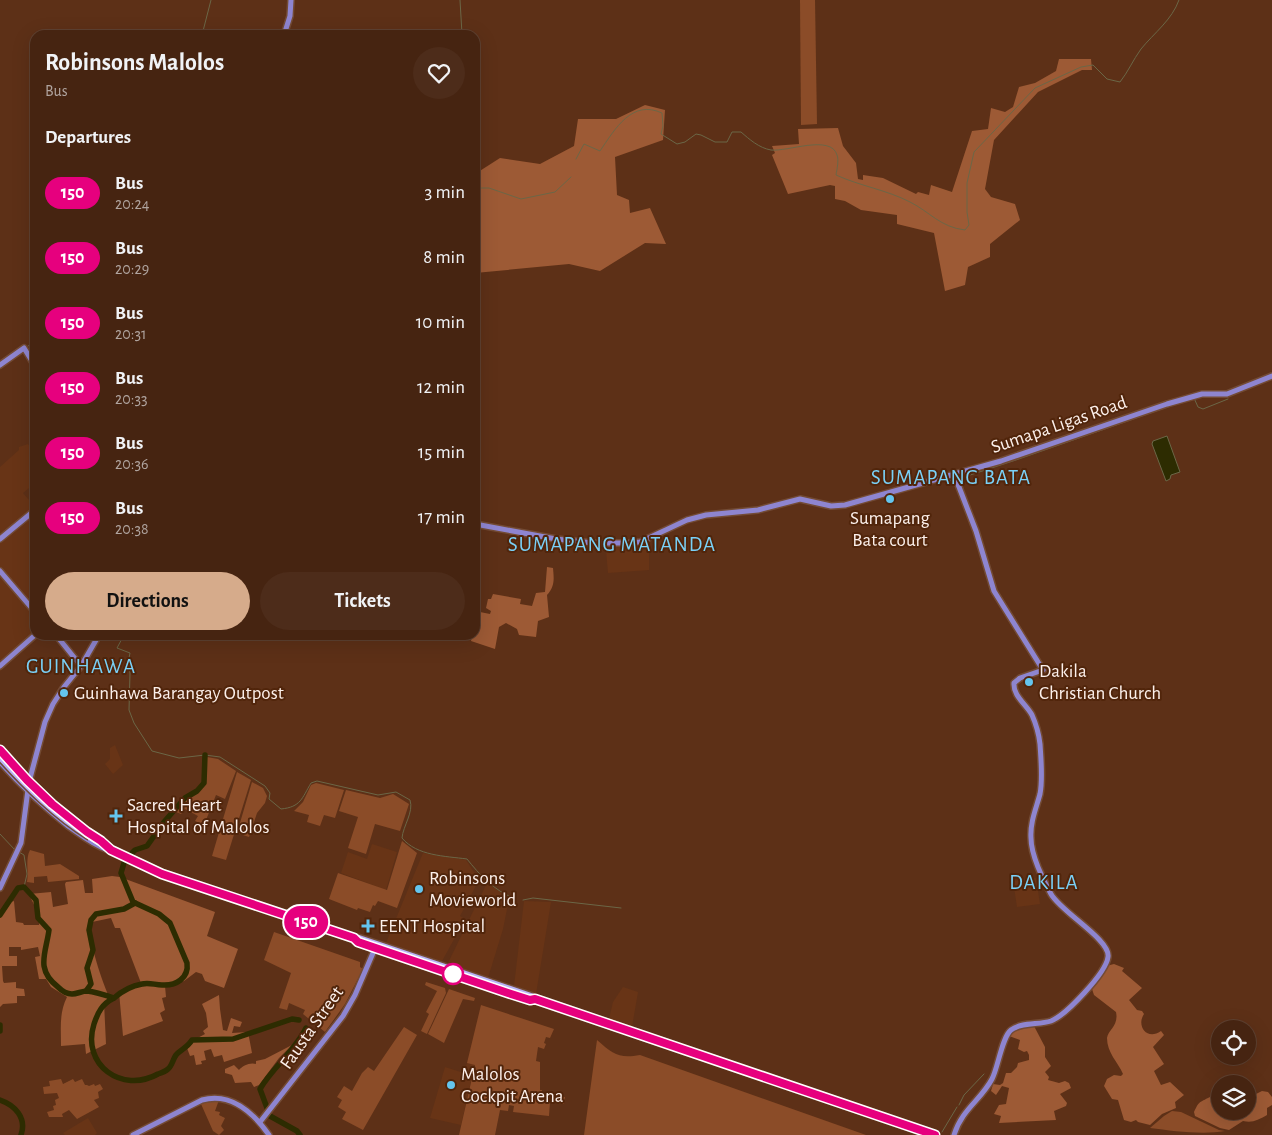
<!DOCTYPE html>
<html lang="en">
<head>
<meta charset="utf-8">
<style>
  :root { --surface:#462411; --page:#4d2c1a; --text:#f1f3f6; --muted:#b0a49f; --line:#5e4131; --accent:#d6ab8b }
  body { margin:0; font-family:"Alegreya Sans",sans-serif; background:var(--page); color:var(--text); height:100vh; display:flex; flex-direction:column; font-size:19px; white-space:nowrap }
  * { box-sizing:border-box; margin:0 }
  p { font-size:16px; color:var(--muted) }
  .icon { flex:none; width:28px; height:28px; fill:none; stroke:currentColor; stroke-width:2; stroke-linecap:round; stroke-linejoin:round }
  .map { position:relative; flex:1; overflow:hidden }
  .drawer { position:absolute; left:30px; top:30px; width:450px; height:610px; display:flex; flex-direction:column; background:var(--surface); border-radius:15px; box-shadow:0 5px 20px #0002,0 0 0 1px var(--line) }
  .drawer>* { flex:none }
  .badge { padding:0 10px; border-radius:16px; font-size:18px; line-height:32px }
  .buttons { position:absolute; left:1211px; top:1020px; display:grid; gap:10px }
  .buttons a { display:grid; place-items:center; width:45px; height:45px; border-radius:50%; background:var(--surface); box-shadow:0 5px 20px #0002,0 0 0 1px var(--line); font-size:25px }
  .map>.badge { position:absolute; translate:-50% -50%; box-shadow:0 0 0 2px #fff }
  h2 { padding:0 15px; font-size:19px; line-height:45px }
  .round { display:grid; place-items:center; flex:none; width:52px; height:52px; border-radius:26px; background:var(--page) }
  .overview { display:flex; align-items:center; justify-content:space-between; height:85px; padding:0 15px }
  h1 { font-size:24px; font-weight:700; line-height:38px }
  .button { display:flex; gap:10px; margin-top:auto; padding:10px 15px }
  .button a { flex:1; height:58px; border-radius:30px; background:var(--accent); color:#111; font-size:20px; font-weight:700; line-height:58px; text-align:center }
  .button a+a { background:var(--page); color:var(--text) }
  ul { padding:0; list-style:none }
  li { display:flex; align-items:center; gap:15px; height:65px; padding:0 15px }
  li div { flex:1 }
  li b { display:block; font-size:19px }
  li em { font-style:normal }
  li .badge { min-width:55px; font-weight:700; text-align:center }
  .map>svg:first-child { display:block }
</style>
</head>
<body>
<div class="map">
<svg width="1272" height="1135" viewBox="0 0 1272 1135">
  <rect width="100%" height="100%" fill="#5d3017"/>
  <g fill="#683416">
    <polygon points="28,444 33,451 35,449 35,483 23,493 34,506 23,516 21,526 35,514 35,633 5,660 0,672 0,467 19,450 19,447"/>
    <polygon points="649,542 649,570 608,573 606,550 615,550 615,544"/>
    <polygon points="115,745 123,765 113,774 105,764 110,759 110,748"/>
    <polygon points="372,844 397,852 386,890 341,873 348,852 367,859"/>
    <polygon points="423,853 466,860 479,880 460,916 465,919 441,963 386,943"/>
    <polygon points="1036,878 1040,904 1017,907 1013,881"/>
    <polygon points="487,883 511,899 508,904 503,929 488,978 447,965"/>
    <polygon points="524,901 551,902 536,994 514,986"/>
    <polygon points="623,987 638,992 632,1027 609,1019 613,1002"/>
    <polygon points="467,1063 475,1064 461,1125 430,1118 445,1067 464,1073"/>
    <polygon points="88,1118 97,1133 95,1135 65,1135 63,1133"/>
  </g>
  <g fill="#8b4c28">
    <polygon points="800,0 815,0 817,124 801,125"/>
    <polygon points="207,757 218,759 236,771 225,799 216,795 204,825 195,821 198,816 185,809 181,814 176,812 186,799 198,792 205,783 205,768"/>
    <polygon points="237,772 251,780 226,860 212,856"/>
    <polygon points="252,782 263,788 267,796 265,803 257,813 249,837 237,833"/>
    <polygon points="316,783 344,790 335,818 324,815 320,826 307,822 309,815 294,811 303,802 311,785"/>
    <polygon points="346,790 380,798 393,794 409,804 400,831 375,824 366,854 348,848 358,817 339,811"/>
    <polygon points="402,841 417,853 397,908 378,901 375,906 373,905 370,912 358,908 357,910 329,899 338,873 387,890"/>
    <path d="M30,850l14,4 1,12 15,-2 19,12v3l-31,3 -1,-6 -13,1v6l-7,-1c2,-10 -2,-23 3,-32z"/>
    <polygon points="274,932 360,962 360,967 363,969 345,1004 325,1032 303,1014 305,1010 289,1003 287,1010 279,1008 291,973 264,960"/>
    <polygon points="426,982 445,988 446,993 427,1034 421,1031 429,1014 426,1012 437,991 425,985"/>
    <polygon points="449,989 475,998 474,1001 463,999 444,1043 428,1034"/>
    <polygon points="481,1005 554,1029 550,1038 546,1037 544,1043 546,1044 544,1049 538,1047 536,1061 540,1062 540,1090 542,1090 542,1095 565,1097 564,1104 550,1102 549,1116 513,1112 514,1106 509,1105 508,1111 500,1110 495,1135 459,1135 475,1065 467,1063"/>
    <polygon points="404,1027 417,1035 363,1130 342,1119 346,1112 338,1107 342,1100 337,1097 344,1086 352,1091 362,1073 368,1067 374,1071"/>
    <path d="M597,1040c16,14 22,19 43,15l226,80h-282z"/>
    <polygon points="61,1079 63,1084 73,1079 75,1082 82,1079 85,1085 87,1085 89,1086 94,1084 95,1086 100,1084 103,1089 98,1092 99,1098 94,1100 99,1107 77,1119 69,1110 62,1114 63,1117 49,1117 47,1112 54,1110 53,1106 56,1105 55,1100 59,1098 57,1093 44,1094 43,1087 50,1086 49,1081"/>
    <polygon points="213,1100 219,1100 215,1111 220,1112 219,1115 225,1118 221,1126 224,1130 219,1135 213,1131 201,1104"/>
    <path d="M1172,1111l9,1 38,18 6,1c-22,4 -52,0 -75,-3l14,-12z"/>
  </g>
  <g fill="#9d5a35">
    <polygon points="1059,59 1091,59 1092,70 1082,70 1038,92 994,140 985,189 991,197 1015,204 1020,220 990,244 990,257 968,267 965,285 945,291 934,233 897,224 897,215 861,210 845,201 835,199 835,186 830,185 788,194 772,155 775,153 772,146 799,144 798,129 838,128 843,146 856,163 858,179 863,180 863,175 883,178 916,194 918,192 929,195 931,185 952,192 972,131 988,129 991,108 1005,112 1013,107 1019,87 1035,83 1056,71"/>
    <polygon points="645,105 665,110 663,140 615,157 617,195 629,200 630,213 650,208 666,244 645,243 600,271 569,264 475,273 475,174 500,158 540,164 574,146 578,119 616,119"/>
    <path d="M547,567l6,1c1,11 2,18 -6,27l2,22 -11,4 -2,16 -17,-2 -2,-6 -11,-6 -7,4 -4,22 -24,-8 1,-6h3v-24l15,3 1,-3 -5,-3 2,-9h3l2,-5 28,5 -1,5 12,2 4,-13 9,-1z"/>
    <path d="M112,876l8,1 95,35 -8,24 31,13 -14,39 -19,-7 -3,-7 -6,-2 -12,9 -19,5 1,11 -4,1 3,12 -5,3 3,8 -40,15 -4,-44 22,-9 -21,-55h-5l-4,-10 -19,4c-6,16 11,61 18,77l-6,3 2,42 -20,10 -1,-10 -24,2c0,-18 -2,-33 6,-49l-16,-10 -5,-8h-7l-4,-22 5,-1 -2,-9 -17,3v-3h-12v9h8v10h-15l1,15 1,2 12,-1v6l8,1 1,7h-8v7l-14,1 -3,3v-89l11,-16 3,-1 2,21 7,1 1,2h15l1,-9 -5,-1v-8l-6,-13 22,-2 2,15 15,-3 -3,-20 1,-2 17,-2 2,13h8l-1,-14z"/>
    <path d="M1114,964l10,4 -2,3 20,17 -13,12 8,10 5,1 2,3c-8,12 3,27 17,17l3,4 -11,12 11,17 -10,7 7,14 9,-3 14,13 -9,7 1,6 -14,6 -12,11 -12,-3 -2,-2 -5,2 -7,-2 -6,-20 -6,-1 -8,-13 3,-7 7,-4 7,1 2,-2c-5,-12 -16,-21 -16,-36 1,-8 12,-12 9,-26l-22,-17 -2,-6 14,-23z"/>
    <polygon points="219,995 220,1009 223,1030 227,1031 231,1018 242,1022 240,1027 234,1026 232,1033 248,1032 252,1053 224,1062 222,1055 214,1057 211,1049 204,1051 206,1060 201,1061 202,1064 196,1065 194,1055 190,1056 187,1048 192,1041 205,1034 203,1031 208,1027 206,1013 202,1004"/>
    <polygon points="1034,1026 1045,1047 1045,1057 1051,1066 1045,1072 1049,1077 1048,1080 1059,1083 1065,1081 1069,1083 1071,1088 1060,1094 1067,1103 1066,1106 1054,1111 1056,1120 999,1123 1001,1116 994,1114 999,1105 1006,1104 1009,1088 1002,1086 996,1095 991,1091 993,1084 1000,1085 1003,1083 1006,1073 1011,1073 1017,1067 1018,1063 1029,1060 1029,1055 1027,1051 1024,1052 1018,1049 1020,1040 1009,1036 1015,1029"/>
    <path d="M292,1045l-13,13 -20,27 -5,2 -3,-5 -16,1 -3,-8 -7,-2v-4l9,-4 5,5c3,-4 11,-8 17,-6v-3l9,-2z"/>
    <path d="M1248,1085l2,7 4,3 8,-4 6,1 4,5v8l-5,3v7c-9,5 -14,8 -24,6l-14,9 -9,-2 -25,-12 -1,-4c5,-10 4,-9 14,-14 4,-1 9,-8 12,-11v24h28z"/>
  </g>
  <polygon fill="#2d2c01" stroke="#6b6747" points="1167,436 1180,472 1171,475 1170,479 1166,481 1152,444 1153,441"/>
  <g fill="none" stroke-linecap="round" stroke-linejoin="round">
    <g stroke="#6b6747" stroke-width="1">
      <polyline points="460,0 462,34"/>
      <polyline points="202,35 211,0"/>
      <path d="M576,159l8,-15 16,7c15,-22 32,-52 62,-38l1,13 -2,8 16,10 8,-2 11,-8 5,1 14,7h12l5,-10h9c8,7 18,16 30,18 16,2 60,-16 66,5 2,5 0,14 -1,20 24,11 51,15 74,27 20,10 30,25 55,28l4,-5 -2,-13v-29l7,-31 61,-64 46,-21 12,-2 14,14 13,3c8,-10 13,-22 21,-33 13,-16 31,-29 38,-49"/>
      <polyline points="475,188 489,188 521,199 555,192 571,177"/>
      <polyline points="28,346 35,343"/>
      <polyline points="0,369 6,364"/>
      <polyline points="1194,398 1198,407 1203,409 1228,399"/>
      <polyline points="958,479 1016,460 1179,403"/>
      <polyline points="948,481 954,480"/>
      <path d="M124,635l-7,13 13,5 -2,10 2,10 -1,37 5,13 18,28 27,7 26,-3 15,2 45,29 5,7 -1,6 12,10c20,-2 21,-11 30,-26l6,-2 61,14 18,-3 14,8c4,12 -7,26 -8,38 15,18 43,18 65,21 12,15 27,32 47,39"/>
      <polyline points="0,834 15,850"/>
      <polyline points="19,852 24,855 27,874 24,887"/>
      <polyline points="523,900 533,898 621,908"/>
      <polyline points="959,1105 964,1095 984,1074"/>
      <polyline points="942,1132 957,1107"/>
    </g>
    <g stroke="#2d2c01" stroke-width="5.5">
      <polyline points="130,855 135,850 147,846 164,822 185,798 197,791 204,783 205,755"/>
      <path d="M0,915l18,-27 6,-1 12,13 2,18 11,12c-3,23 -14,39 9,57 3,3 9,7 14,7 5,0 10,-3 15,-3 9,1 18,4 27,7 -12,6 -16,14 -20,26 -13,41 28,70 64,50 3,-1 8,-3 10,-5 4,-3 5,-10 8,-14 4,-5 11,-7 16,-15l41,-1 59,-20 7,1"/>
      <polyline points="86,991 91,984 87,968 93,950 89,930 91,920 96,914 124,909 135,903"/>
      <path d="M114,998c8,-7 17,-12 28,-14 7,-2 13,1 20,1 14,1 27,-7 25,-22l-17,-40 -11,-9 -26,-12 -12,-29 3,-10"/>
      <polyline points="0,1025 0,1031"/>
      <path d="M0,1100c15,5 27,18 21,35"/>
      <path d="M300,1135l-3,-4 -27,-15 -10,-27c13,-22 35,-38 46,-61"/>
    </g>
    <defs>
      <g id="secondary">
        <polyline points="284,35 290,16 291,0"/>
        <polyline points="0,365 24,348 35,366"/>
        <path d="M954,474l22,57 18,60 49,79 -23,8 -6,5c-1,13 12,21 18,32 4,9 7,20 8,29 1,16 3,35 0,50 -4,15 -10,28 -9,44 0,17 12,42 20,56 10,18 60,46 57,63 -2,16 -42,58 -57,64 -12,4 -30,1 -40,9 -9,7 -13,38 -19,49 -11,21 -30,30 -38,56"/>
        <polyline points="475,524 556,539 593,543 628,543 640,542 687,520 706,515 758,510 800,499 831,506 845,505 1001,461 1167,404 1202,394 1227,394 1272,376"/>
        <polyline points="0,539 35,510"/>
        <polyline points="0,571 35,612"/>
        <polyline points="56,635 81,666"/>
        <polyline points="0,666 35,635"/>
        <polyline points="0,750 40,793 85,830"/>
        <path d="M0,762c21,24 43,44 68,64 13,9 25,19 40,24"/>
        <polyline points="0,888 21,843 29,782 45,722 53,704 64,687 81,666 99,635"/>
        <polyline points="260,1122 343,1016 355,995 376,946"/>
        <path d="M133,1135l69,-35c28,-8 51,12 67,35"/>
      </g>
      <g id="highway">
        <polyline points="90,837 111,850 162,873 354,939 359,938 531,996 535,999 935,1135"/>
        <polyline points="354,939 358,942 521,997"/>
      </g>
    </defs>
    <use href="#secondary" stroke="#734b35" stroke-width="8"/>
    <use href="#highway" stroke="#734b35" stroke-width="9"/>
    <use href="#secondary" stroke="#8e85d0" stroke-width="5"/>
    <use href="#highway" stroke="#b8b2f7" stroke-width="6"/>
    <defs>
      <path id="highway-bridge" d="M0,757c27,30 55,58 90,80"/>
    </defs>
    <use href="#highway-bridge" stroke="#734b35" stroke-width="9" stroke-linecap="butt"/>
    <use href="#highway-bridge" stroke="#b8b2f7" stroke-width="6"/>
  </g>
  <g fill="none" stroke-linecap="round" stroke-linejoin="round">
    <defs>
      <polyline id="line" points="0,750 27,780 52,804 87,832 101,841 111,850 162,874 354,938 358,942 508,993 530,1000 535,999 935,1135"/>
    </defs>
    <use href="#line" stroke="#fff" stroke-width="11"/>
    <use href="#line" stroke="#e6007e" stroke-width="8"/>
  </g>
  <g fill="#64c5ee" stroke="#51250b" stroke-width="2">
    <circle cx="890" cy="499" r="5"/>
    <circle cx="1029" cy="682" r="5"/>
    <circle cx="64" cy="693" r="5"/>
    <path d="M113.5 808.5h5v5h5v5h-5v5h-5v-5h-5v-5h5z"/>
    <circle cx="419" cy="889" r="5"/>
    <path d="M365.5 918.5h5v5h5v5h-5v5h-5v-5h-5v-5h5z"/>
    <circle cx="451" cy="1085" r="5"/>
  </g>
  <circle fill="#fff" stroke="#e6007e" stroke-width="2.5" cx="453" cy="974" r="10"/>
  <g text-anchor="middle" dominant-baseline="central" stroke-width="4" stroke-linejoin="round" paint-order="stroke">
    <g font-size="19" fill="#fcf0eb" stroke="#51250b">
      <text transform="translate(1059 425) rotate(-19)">Sumapa Ligas Road</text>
      <text transform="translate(312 1028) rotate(-55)">Fausta Street</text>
    </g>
    <g font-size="19" fill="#fcf0eb" stroke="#51250b" text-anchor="start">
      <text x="890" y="518" text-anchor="middle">Sumapang<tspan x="890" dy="22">Bata court</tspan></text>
      <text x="1039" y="671">Dakila<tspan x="1039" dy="22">Christian Church</tspan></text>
      <text x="74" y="693">Guinhawa Barangay Outpost</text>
      <text x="127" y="805">Sacred Heart<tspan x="127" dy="22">Hospital of Malolos</tspan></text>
      <text x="429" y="878">Robinsons<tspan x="429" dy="22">Movieworld</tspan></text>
      <text x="379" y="926">EENT Hospital</text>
      <text x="461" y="1074">Malolos<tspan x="461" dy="22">Cockpit Arena</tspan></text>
    </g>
    <g font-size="21" letter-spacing="1" fill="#7ad1f7" stroke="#51250b">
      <text x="951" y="477">SUMAPANG BATA</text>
      <text x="612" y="544">SUMAPANG MATANDA</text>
      <text x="81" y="666">GUINHAWA</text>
      <text x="1044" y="882">DAKILA</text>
    </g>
  </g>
</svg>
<div class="buttons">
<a><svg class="icon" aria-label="locate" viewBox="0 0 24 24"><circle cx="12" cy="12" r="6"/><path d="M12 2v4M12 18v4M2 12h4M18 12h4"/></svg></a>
<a><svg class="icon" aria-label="layers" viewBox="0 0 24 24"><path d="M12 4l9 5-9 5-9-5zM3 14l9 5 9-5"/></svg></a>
</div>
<b class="badge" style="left:306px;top:922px;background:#e6007e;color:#fff">150</b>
<section class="drawer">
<div class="overview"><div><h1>Robinsons Malolos</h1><p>Bus</p></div><a class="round"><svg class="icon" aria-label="heart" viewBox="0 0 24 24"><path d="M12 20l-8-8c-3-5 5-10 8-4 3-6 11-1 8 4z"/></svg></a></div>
<h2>Departures</h2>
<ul>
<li><span class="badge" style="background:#e6007e;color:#fff">150</span><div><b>Bus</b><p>20:24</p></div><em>3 min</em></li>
<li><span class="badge" style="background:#e6007e;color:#fff">150</span><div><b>Bus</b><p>20:29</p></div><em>8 min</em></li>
<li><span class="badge" style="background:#e6007e;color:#fff">150</span><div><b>Bus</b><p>20:31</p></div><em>10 min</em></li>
<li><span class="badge" style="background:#e6007e;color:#fff">150</span><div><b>Bus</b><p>20:33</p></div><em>12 min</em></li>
<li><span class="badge" style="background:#e6007e;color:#fff">150</span><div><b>Bus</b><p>20:36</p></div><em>15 min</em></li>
<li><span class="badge" style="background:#e6007e;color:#fff">150</span><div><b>Bus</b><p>20:38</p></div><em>17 min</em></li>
</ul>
<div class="button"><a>Directions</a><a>Tickets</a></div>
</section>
</div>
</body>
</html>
